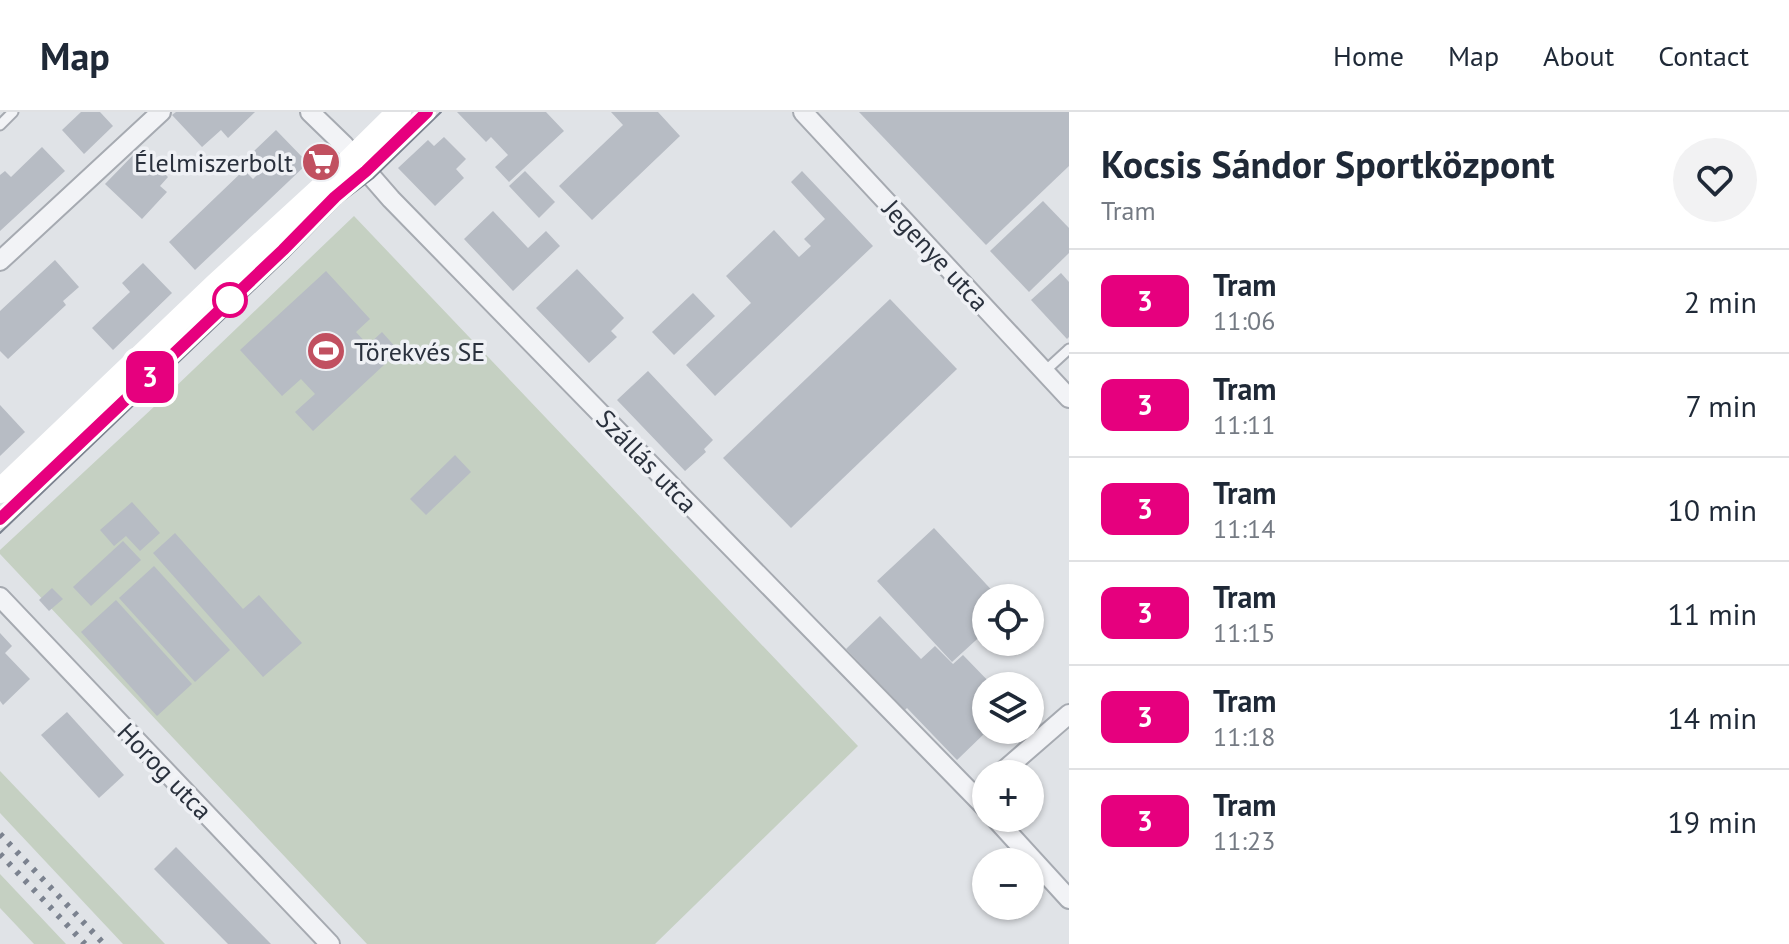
<!DOCTYPE html>
<html lang="en">
<head>
<meta charset="utf-8">
<style>
  :root { --surface:#fff; --page:#f2f2f3; --text:#1f2937; --muted:#747a83; --line:#e0e1e3 }
  body { margin:0; font-family:"PT Sans",sans-serif; background:var(--page); color:var(--text); height:100vh; display:flex; flex-direction:column; font-size:30px; white-space:nowrap }
  * { box-sizing:border-box; margin:0 }
  p { font-size:26px; color:var(--muted) }
  .icon { flex:none; width:44px; height:44px; fill:none; stroke:currentColor; stroke-width:2; stroke-linecap:round; stroke-linejoin:round }
  .map { position:relative; flex:1; overflow:hidden }
  .sheet { display:flex; flex-direction:column; background:var(--surface); width:720px }
  .sheet>* { flex:none }
  .badge { padding:0 16px; border-radius:12px; font-size:28px; line-height:52px }
  .controls { position:absolute; left:972px; top:472px; display:grid; gap:16px }
  .controls a { display:grid; place-items:center; width:72px; height:72px; border-radius:50%; background:var(--surface); box-shadow:0 2px 6px #0004; font-size:40px }
  .map>.badge { position:absolute; translate:-50% -50%; box-shadow:0 0 0 4px #fff }
  .round { display:grid; place-items:center; flex:none; width:84px; height:84px; border-radius:42px; background:var(--page) }
  .summary { display:flex; align-items:center; justify-content:space-between; height:136px; padding:0 32px }
  h1 { font-size:38px; font-weight:700; line-height:60px }
  ul { padding:0; list-style:none }
  li { display:flex; align-items:center; gap:24px; height:104px; padding:0 32px; border-top:2px solid var(--line) }
  li div { flex:1 }
  li b { display:block; font-size:30px }
  li em { font-style:normal }
  li .badge { min-width:88px; font-weight:700; text-align:center }
  header { display:flex; align-items:center; gap:48px; box-sizing:border-box; height:112px; padding:0 40px; background:var(--surface); border-bottom:2px solid var(--line) }
  header strong { font-size:38px }
  nav { display:flex; gap:44px; margin-inline-start:auto; font-size:28px }
  main { display:flex; flex:1; min-height:0 }
  .map>svg:first-child { display:block }
</style>
</head>
<body>
<header>
<strong>Map</strong>
<nav><a>Home</a><a>Map</a><a>About</a><a>Contact</a></nav>
</header>
<main>
<div class="map">
<svg width="1069" height="832" viewBox="0 0 1069 832">
  <rect width="100%" height="100%" fill="#e0e3e7"/>
  <g fill="#c5d0c2">
    <polygon points="354,104 858,634 655,832 367,832 0,442 0,438 171,279"/>
    <polygon points="0,659 165,832 123,832 0,701"/>
    <polygon points="0,762 66,832 34,832 0,796"/>
  </g>
  <g fill="#b7bcc4">
    <polygon points="81,0 100,0 113,14 84,42 62,18"/>
    <polygon points="176,0 255,0 228,26 221,18 202,35 172,3"/>
    <polygon points="457,0 546,0 564,19 509,70 495,55 508,43 491,25 486,30"/>
    <polygon points="611,0 658,0 680,24 592,108 559,74 623,13"/>
    <polygon points="859,0 1069,0 1069,54 986,133"/>
    <polygon points="276,18 308,51 195,158 169,130 244,58 253,67 265,55 252,41"/>
    <polygon points="444,25 466,47 456,57 464,66 435,94 398,56 428,28 434,34"/>
    <polygon points="42,35 65,59 0,119 0,63 5,59 11,65"/>
    <polygon points="139,37 168,65 160,74 167,80 142,107 105,72"/>
    <polygon points="525,59 555,90 539,106 509,74"/>
    <polygon points="802,59 873,134 715,284 686,253 751,191 726,164 774,118 799,145 811,134 804,127 825,107 791,70"/>
    <polygon points="1043,89 1069,116 1069,141 1029,180 990,139"/>
    <polygon points="493,99 528,136 546,119 560,134 513,179 464,127"/>
    <polygon points="55,148 79,175 63,189 66,193 8,247 0,239 0,199"/>
    <polygon points="143,151 172,181 113,238 92,216 130,180 122,171"/>
    <polygon points="577,157 624,206 611,219 617,225 589,251 536,196"/>
    <polygon points="326,159 370,207 356,220 368,233 382,220 399,239 313,319 295,300 315,282 301,267 282,284 240,238"/>
    <polygon points="1061,161 1069,170 1069,225 1067,227 1031,188"/>
    <polygon points="693,181 715,204 674,243 652,220"/>
    <polygon points="890,187 957,257 791,416 723,346"/>
    <polygon points="648,259 713,328 704,337 706,340 685,359 617,288"/>
    <polygon points="0,293 25,320 0,344"/>
    <polygon points="455,343 471,360 426,403 410,387"/>
    <polygon points="132,390 160,421 140,439 126,424 114,434 100,418"/>
    <polygon points="934,416 999,486 986,486 986,519 952,550 877,469"/>
    <polygon points="175,421 243,497 259,483 302,531 263,565 153,441"/>
    <polygon points="123,429 141,448 91,494 73,475"/>
    <polygon points="154,454 230,538 195,570 119,486"/>
    <polygon points="52,476 63,487 49,499 39,488"/>
    <polygon points="116,488 192,572 157,604 81,520"/>
    <polygon points="880,504 921,547 935,534 953,552 963,543 993,574 986,574 986,620 957,648 907,596 905,598 846,537"/>
    <polygon points="0,521 12,534 5,541 30,567 3,593 0,589"/>
    <polygon points="67,600 124,663 99,686 41,623"/>
    <polygon points="176,735 271,832 228,832 154,757"/>
  </g>
  <g fill="none" stroke-linecap="round" stroke-linejoin="round">
    <defs>
      <g id="lane">
        <polyline points="0,13 13,0"/>
        <polyline points="1045,259 1069,237"/>
      </g>
      <g id="street">
        <polyline points="310,0 344,33 391,87 986,696"/>
        <polyline points="803,0 1069,286"/>
        <polyline points="0,149 161,0"/>
        <polyline points="0,485 330,832"/>
        <polyline points="1000,662 1069,602"/>
        <polyline points="995,706 1069,787"/>
      </g>
    </defs>
    <use href="#lane" stroke="#a6aab1" stroke-width="13"/>
    <use href="#street" stroke="#a6aab1" stroke-width="22"/>
    <use href="#lane" stroke="#f2f3f6" stroke-width="9"/>
    <use href="#street" stroke="#f2f3f6" stroke-width="18"/>
    <polyline stroke="#fff" stroke-width="24" points="0,379 216,173 324,74 399,0"/>
    <polyline stroke="#7b828f" stroke-width="2" points="0,421 287,146 340,91 373,66 441,0"/>
    <g stroke="#7b828f" stroke-width="6" stroke-dasharray="4 8" stroke-linecap="butt">
      <polyline points="0,722 104,832"/>
      <polyline points="0,742 85,832"/>
    </g>
  </g>
  <g fill="none" stroke-linecap="round" stroke-linejoin="round">
    <defs>
      <polyline id="line" points="0,407 283,138 335,85 366,59 427,0"/>
    </defs>
    <use href="#line" stroke="#fff" stroke-width="18"/>
    <use href="#line" stroke="#e6007e" stroke-width="12"/>
  </g>
  <defs>
    <symbol id="supermarket-disc" viewBox="-11 -11 22 22"><circle r="9.5" fill="#c15060" stroke="#eff1f5"/><path d="M-6-5.5h2.5l.6 2H6L4.5 2H-2.5L-4.4-4H-6ZM-1.5 3.2a1.3 1.3 0 1 0 .1 0ZM3 3.2a1.3 1.3 0 1 0 .1 0Z" fill="#fff"/></symbol>
    <symbol id="stadium-disc" viewBox="-11 -11 22 22"><circle r="9.5" fill="#c15060" stroke="#eff1f5"/><path d="M0-5a6.5 5 0 1 0 0 10a6.5 5 0 1 0 0-10ZM-3.5-1.8h7v3.6h-7Z" fill="#fff"/></symbol>
  </defs>
  <g fill-rule="evenodd">
    <use href="#supermarket-disc" x="299" y="28" width="44" height="44"/>
    <use href="#stadium-disc" x="304" y="217" width="44" height="44"/>
  </g>
  <circle fill="#fff" stroke="#e6007e" stroke-width="4" cx="230" cy="188" r="16"/>
  <g text-anchor="middle" dominant-baseline="central" stroke-width="7" stroke-linejoin="round" paint-order="stroke">
    <g font-size="26" fill="#2a313d" stroke="#eff1f5" text-anchor="end">
      <text x="293" y="50">Élelmiszerbolt</text>
      <text x="354" y="239" text-anchor="start">Törekvés SE</text>
    </g>
    <g font-size="26" fill="#2a313d" stroke="#eff1f5">
      <text transform="translate(936 143) rotate(47)">Jegenye utca</text>
      <text transform="translate(647 349) rotate(46)">Szállás utca</text>
      <text transform="translate(165 659) rotate(46)">Horog utca</text>
    </g>
  </g>
</svg>
<div class="controls">
<a><svg class="icon" aria-label="locate" viewBox="0 0 24 24"><circle cx="12" cy="12" r="6"/><path d="M12 2v4M12 18v4M2 12h4M18 12h4"/></svg></a>
<a><svg class="icon" aria-label="layers" viewBox="0 0 24 24"><path d="M12 4l9 5-9 5-9-5zM3 14l9 5 9-5"/></svg></a>
<a>+</a>
<a>−</a>
</div>
<b class="badge" style="left:150px;top:265px;background:#e6007e;color:#fff">3</b>
</div>
<section class="sheet">
<div class="summary"><div><h1>Kocsis Sándor Sportközpont</h1><p>Tram</p></div><a class="round"><svg class="icon" aria-label="heart" viewBox="0 0 24 24"><path d="M12 20l-8-8c-3-5 5-10 8-4 3-6 11-1 8 4z"/></svg></a></div>
<ul>
<li><span class="badge" style="background:#e6007e;color:#fff">3</span><div><b>Tram</b><p>11:06</p></div><em>2 min</em></li>
<li><span class="badge" style="background:#e6007e;color:#fff">3</span><div><b>Tram</b><p>11:11</p></div><em>7 min</em></li>
<li><span class="badge" style="background:#e6007e;color:#fff">3</span><div><b>Tram</b><p>11:14</p></div><em>10 min</em></li>
<li><span class="badge" style="background:#e6007e;color:#fff">3</span><div><b>Tram</b><p>11:15</p></div><em>11 min</em></li>
<li><span class="badge" style="background:#e6007e;color:#fff">3</span><div><b>Tram</b><p>11:18</p></div><em>14 min</em></li>
<li><span class="badge" style="background:#e6007e;color:#fff">3</span><div><b>Tram</b><p>11:23</p></div><em>19 min</em></li>
</ul>
</section>
</main>
</body>
</html>
